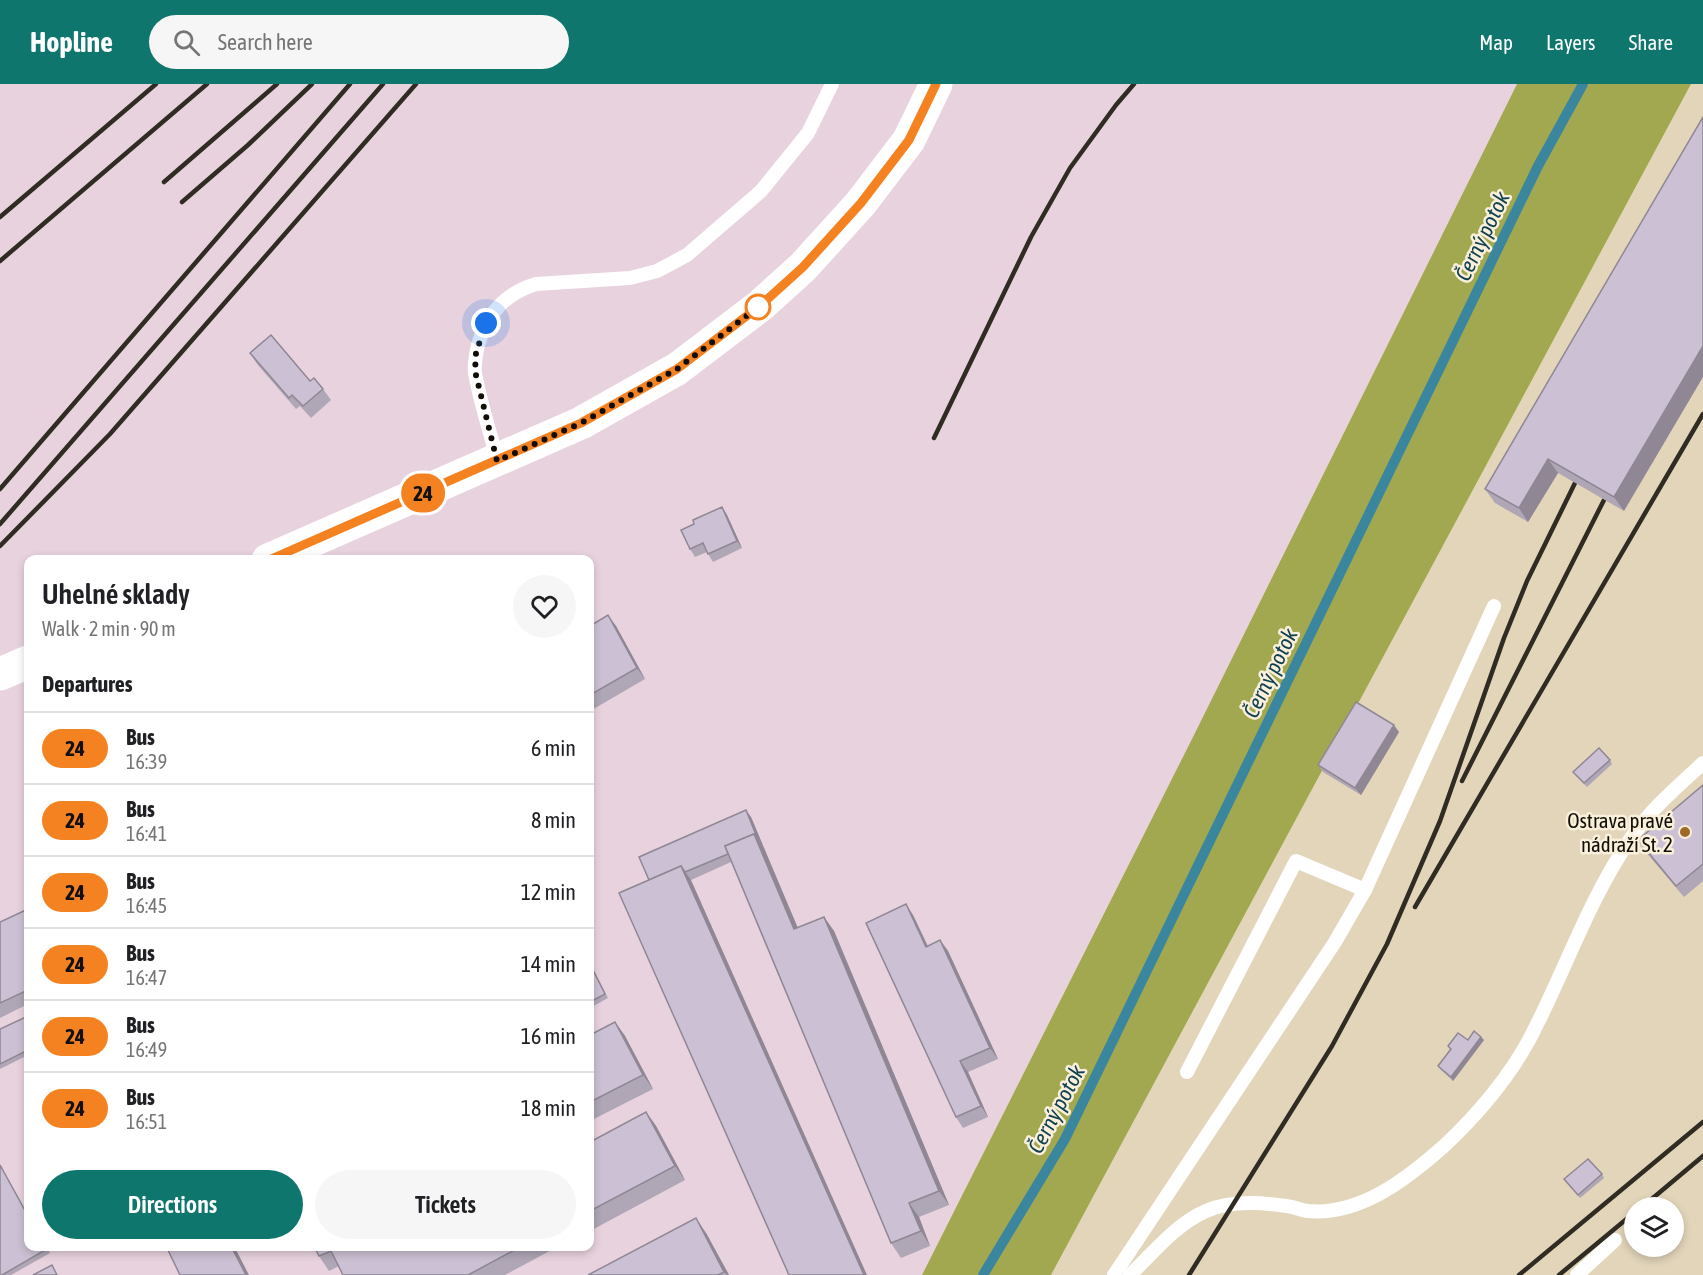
<!DOCTYPE html>
<html lang="en">
<head>
<meta charset="utf-8">
<style>
  :root { --surface:#fff; --page:#f6f6f6; --text:#202124; --muted:#757577; --line:#e0e0e0; --accent:#0f766e }
  body { margin:0; font-family:"Asap Condensed",sans-serif; background:var(--page); color:var(--text); height:100vh; display:flex; flex-direction:column; font-size:22px; white-space:nowrap }
  * { box-sizing:border-box; margin:0 }
  p { font-size:20px; color:var(--muted) }
  .icon { flex:none; width:33px; height:33px; fill:none; stroke:currentColor; stroke-width:2; stroke-linecap:round; stroke-linejoin:round }
  .map { position:relative; flex:1; overflow:hidden }
  .panel { position:absolute; left:24px; top:471px; width:570px; height:696px; display:flex; flex-direction:column; background:var(--surface); border-radius:12px; box-shadow:0 3px 9px #0003 }
  .panel>* { flex:none }
  .badge { padding:0 12px; border-radius:20px; font-size:21px; line-height:39px }
  .fabs { position:absolute; left:1624px; top:1113px; display:grid; gap:12px }
  .fabs a { display:grid; place-items:center; width:60px; height:60px; border-radius:50%; background:var(--surface); box-shadow:0 3px 9px #0003; font-size:30px }
  .you { position:absolute; width:30px; height:30px; margin:-15px; border:4px solid #fff; border-radius:50%; background:#1a73e8; box-shadow:0 0 0 9px #1a73e833 }
  .map>.badge { position:absolute; translate:-50% -50%; box-shadow:0 0 0 3px #fff }
  h2 { padding:0 18px; font-size:22px; line-height:54px }
  .round { display:grid; place-items:center; flex:none; width:63px; height:63px; border-radius:32px; background:var(--page) }
  .overview { display:flex; align-items:center; justify-content:space-between; height:102px; padding:0 18px }
  h1 { font-size:28px; font-weight:600; line-height:45px }
  .primary-button { display:flex; gap:12px; margin-top:auto; padding:12px 18px }
  .primary-button a { flex:1; height:69px; border-radius:36px; background:var(--accent); color:#fff; font-size:24px; font-weight:600; line-height:69px; text-align:center }
  .primary-button a+a { background:var(--page); color:var(--text) }
  ul { padding:0; list-style:none }
  li { display:flex; align-items:center; gap:18px; height:72px; padding:0 18px; border-top:2px solid var(--line) }
  li div { flex:1 }
  li b { display:block; font-size:22px }
  li em { font-style:normal }
  li .badge { min-width:66px; font-weight:700; text-align:center }
  header { display:flex; align-items:center; gap:36px; box-sizing:border-box; height:84px; padding:0 30px; background:var(--accent); color:#fff }
  header strong { font-size:28px }
  nav { display:flex; gap:33px; margin-inline-start:auto; font-size:21px }
  .search { width:420px; height:54px; background:var(--page); display:flex; align-items:center; gap:15px; box-sizing:border-box; padding:0 21px; border-radius:33px; color:var(--muted); font-size:22px }
  .map>svg:first-child { display:block }
</style>
</head>
<body>
<header>
<strong>Hopline</strong>
<div class="search"><svg class="icon" aria-label="search" viewBox="0 0 24 24"><circle cx="10" cy="10" r="6"/><path d="M15 15l6 6"/></svg>Search here</div>
<nav><a>Map</a><a>Layers</a><a>Share</a></nav>
</header>
<div class="map">
<svg width="1703" height="1191" viewBox="0 0 1703 1191">
  <rect width="100%" height="100%" fill="#ece2cd"/>
  <path fill="#e8d2de" fill-rule="evenodd" d="M0,0h1517l-325,655 -270,536h-922zM28,476h562v686h-562z"/>
  <path fill="#e2d5ba" fill-rule="evenodd" d="M1691,0h12v1191h-652zM1635,1124h39v38h-39z"/>
  <polygon fill="#a2a84f" points="1517,0 1691,0 1051,1191 922,1191 1192,655"/>
  <g fill="none" stroke-linecap="round" stroke-linejoin="round">
    <polyline stroke="#3a869f" stroke-width="10" points="983,1191 1065,1055 1538,82 1583,0"/>
    <g stroke="#fff" stroke-width="14">
      <path d="M497,375c-7,-28 -17,-57 -22,-86 -1,-9 1,-19 3,-28 9,-31 26,-51 58,-61l94,-6 27,-7 30,-16 74,-64 47,-58 24,-49"/>
      <polyline points="1187,988 1296,777 1365,806"/>
      <polyline points="1114,1191 1335,858 1365,806 1494,522"/>
      <path d="M1130,1191c23,-22 46,-51 76,-64 24,-11 54,-9 80,-5 8,1 15,4 22,5 52,5 100,-33 136,-65 33,-31 63,-66 85,-106 35,-66 59,-140 102,-202 20,-29 46,-51 72,-75"/>
      <polyline points="1577,1191 1615,1156"/>
    </g>
    <g stroke="#fff" stroke-width="33">
      <polyline points="268,476 581,339 677,285 761,221 803,183 861,119 909,56 936,0"/>
      <polyline points="0,590 28,578"/>
    </g>
    <g stroke="#302c23" stroke-width="4.5">
      <polyline points="164,98 277,0"/>
      <polyline points="182,118 248,61 312,0"/>
      <polyline points="0,133 156,0"/>
      <polyline points="0,177 207,0"/>
      <polyline points="934,354 1031,153 1070,84 1116,21 1134,0"/>
      <polyline points="0,405 350,0"/>
      <polyline points="0,440 383,0"/>
      <polyline points="0,462 110,350 416,0"/>
      <polyline points="1462,697 1604,416"/>
      <polyline points="1415,823 1703,330"/>
      <polyline points="1641,1124 1703,1072"/>
      <polyline points="1189,1191 1332,962 1387,860 1440,737 1504,554 1527,497 1575,399"/>
      <polyline points="1519,1191 1703,1038"/>
      <polyline points="1559,1191 1635,1128"/>
    </g>
  </g>
  <g fill="#afa6b6">
    <polygon points="1703,33 1624,427 1558,389 1528,438 1495,419 1485,405"/>
    <polygon points="250,269 310,297 323,305 331,316 311,334 300,322 296,325 257,280"/>
    <polygon points="722,423 727,431 742,464 713,478 707,468 695,473 690,465 694,440"/>
    <polygon points="590,542 616,542 645,595 590,627"/>
    <polygon points="1399,648 1361,711 1323,688 1318,681"/>
    <polygon points="1610,676 1612,680 1587,703 1573,688"/>
    <polygon points="1703,701 1703,797 1684,813 1645,767 1638,756"/>
    <polygon points="751,733 798,844 824,833 834,847 949,1121 919,1133 930,1162 901,1174 891,1159 731,778 691,796 649,796"/>
    <polygon points="28,825 28,920 0,934 0,838"/>
    <polygon points="913,831 928,862 940,856 948,867 998,975 968,988 988,1033 963,1044 956,1033"/>
    <polygon points="590,879 608,914 590,924"/>
    <polygon points="28,933 28,971 0,985 0,945"/>
    <polygon points="615,938 625,952 653,1005 590,1037 590,951"/>
    <polygon points="1481,953 1484,956 1453,997 1441,986 1438,982 1450,966 1448,962"/>
    <polygon points="646,1028 656,1042 685,1096 590,1147 590,1058"/>
    <polygon points="0,1080 28,1131 28,1162 46,1162 50,1169 11,1191 0,1191"/>
    <polygon points="1602,1090 1604,1094 1580,1114 1567,1099"/>
    <polygon points="706,1149 729,1191 588,1191"/>
    <polygon points="314,1162 391,1163 559,1162 505,1191 343,1191 339,1182 329,1187 319,1172"/>
  </g>
  <g fill="#8f8794">
    <polygon points="1703,262 1703,293 1624,427 1614,413"/>
    <polygon points="1548,375 1558,389 1528,438 1519,424"/>
    <polygon points="722,423 727,431 742,464 737,457"/>
    <polygon points="608,531 616,542 645,595 637,584"/>
    <polygon points="1394,641 1399,648 1361,711 1355,704"/>
    <polygon points="746,726 751,733 764,764 758,756"/>
    <polygon points="754,750 764,764 804,859 794,845"/>
    <polygon points="681,782 691,796 867,1191 864,1191"/>
    <polygon points="906,820 913,831 933,874 926,863"/>
    <polygon points="824,833 834,847 949,1121 939,1107"/>
    <polygon points="940,856 948,867 998,975 990,964"/>
    <polygon points="615,938 625,952 653,1005 643,991"/>
    <polygon points="1481,953 1484,956 1453,997 1451,993"/>
    <polygon points="960,977 968,988 988,1033 981,1022"/>
    <polygon points="646,1028 656,1042 685,1096 675,1082"/>
    <polygon points="909,1119 919,1133 930,1162 921,1147"/>
    <polygon points="696,1134 706,1149 729,1191 727,1191 724,1188"/>
    <polygon points="231,1162 234,1162 249,1191 246,1191"/>
  </g>
  <g fill="#ccc1d4" stroke="#8f8794" stroke-width="1.5">
    <polygon points="1703,33 1703,262 1614,413 1548,375 1519,424 1485,405"/>
    <polygon points="271,251 310,297 314,294 323,305 303,322 292,311 289,314 250,269"/>
    <polygon points="722,423 737,457 708,470 703,459 690,465 681,446 694,440 693,436"/>
    <polygon points="608,531 637,584 590,611 590,542"/>
    <polygon points="1356,618 1394,641 1355,704 1318,681"/>
    <polygon points="1599,664 1610,676 1584,699 1573,688"/>
    <polygon points="1703,701 1703,780 1676,802 1638,756"/>
    <polygon points="746,726 758,756 754,750 725,762 728,770 685,788 681,782 649,796 639,773"/>
    <polygon points="754,750 794,845 824,833 939,1107 909,1119 921,1147 891,1159 725,762"/>
    <polygon points="681,782 864,1191 789,1191 619,809"/>
    <polygon points="906,820 926,863 940,856 990,964 960,977 981,1022 956,1033 866,839"/>
    <polygon points="28,825 28,906 0,919 0,838"/>
    <polygon points="590,880 605,910 590,918"/>
    <polygon points="28,932 28,966 0,980 0,945"/>
    <polygon points="615,938 643,991 590,1018 590,951"/>
    <polygon points="1474,947 1481,953 1451,993 1438,982 1451,965 1448,962 1458,949 1468,956"/>
    <polygon points="646,1028 675,1082 590,1127 590,1058"/>
    <polygon points="1588,1075 1602,1090 1578,1111 1564,1095"/>
    <polygon points="0,1081 28,1132 28,1162 46,1162 47,1165 2,1191 0,1191"/>
    <polygon points="696,1134 724,1188 718,1191 588,1191"/>
    <polygon points="166,1162 231,1162 246,1191 180,1191"/>
    <polygon points="314,1162 388,1162 389,1164 392,1162 522,1162 468,1191 343,1191 331,1167 319,1172"/>
    <polygon points="52,1181 57,1191 33,1191"/>
  </g>
  <g fill="none" stroke-linecap="round" stroke-linejoin="round">
    <defs>
      <polyline id="line" points="269,476 581,339 677,285 761,221 803,183 861,119 909,56 936,0"/>
    </defs>
    <use href="#line" stroke="#fff" stroke-width="14"/>
    <use href="#line" stroke="#f58220" stroke-width="9"/>
    <polyline stroke="#110e07" stroke-width="6" stroke-dasharray="0 10.8" points="486,239 476,269 475,287 497,377 581,339 677,285 761,221 758,223"/>
  </g>
  <circle fill="#fff" stroke="#f58220" stroke-width="3" cx="758" cy="223" r="12"/>
  <circle fill="#9f6923" stroke="#f9efda" stroke-width="2" cx="1685" cy="748" r="6"/>
  <g text-anchor="middle" dominant-baseline="central" stroke-width="5" stroke-linejoin="round" paint-order="stroke">
    <g font-size="21" fill="#110e07" stroke="#f9efda" text-anchor="end">
      <text x="1673" y="736">Ostrava pravé<tspan x="1673" dy="24">nádraží St. 2</tspan></text>
    </g>
    <g font-size="22" font-style="italic" fill="#104150" stroke="#f9efda">
      <text transform="translate(1482 152) rotate(-64)">Černý potok</text>
      <text transform="translate(1270 589) rotate(-64)">Černý potok</text>
      <text transform="translate(1056 1025) rotate(-62)">Černý potok</text>
    </g>
  </g>
</svg>
<div class="fabs">
<a><svg class="icon" aria-label="layers" viewBox="0 0 24 24"><path d="M12 4l9 5-9 5-9-5zM3 14l9 5 9-5"/></svg></a>
</div>
<div class="you" style="left:486px;top:239px"></div>
<b class="badge" style="left:423px;top:409px;background:#f58220;color:#111">24</b>
<section class="panel">
<div class="overview"><div><h1>Uhelné sklady</h1><p>Walk · 2 min · 90 m</p></div><a class="round"><svg class="icon" aria-label="heart" viewBox="0 0 24 24"><path d="M12 20l-8-8c-3-5 5-10 8-4 3-6 11-1 8 4z"/></svg></a></div>
<h2>Departures</h2>
<ul>
<li><span class="badge" style="background:#f58220;color:#111">24</span><div><b>Bus</b><p>16:39</p></div><em>6 min</em></li>
<li><span class="badge" style="background:#f58220;color:#111">24</span><div><b>Bus</b><p>16:41</p></div><em>8 min</em></li>
<li><span class="badge" style="background:#f58220;color:#111">24</span><div><b>Bus</b><p>16:45</p></div><em>12 min</em></li>
<li><span class="badge" style="background:#f58220;color:#111">24</span><div><b>Bus</b><p>16:47</p></div><em>14 min</em></li>
<li><span class="badge" style="background:#f58220;color:#111">24</span><div><b>Bus</b><p>16:49</p></div><em>16 min</em></li>
<li><span class="badge" style="background:#f58220;color:#111">24</span><div><b>Bus</b><p>16:51</p></div><em>18 min</em></li>
</ul>
<div class="primary-button"><a>Directions</a><a>Tickets</a></div>
</section>
</div>
</body>
</html>
